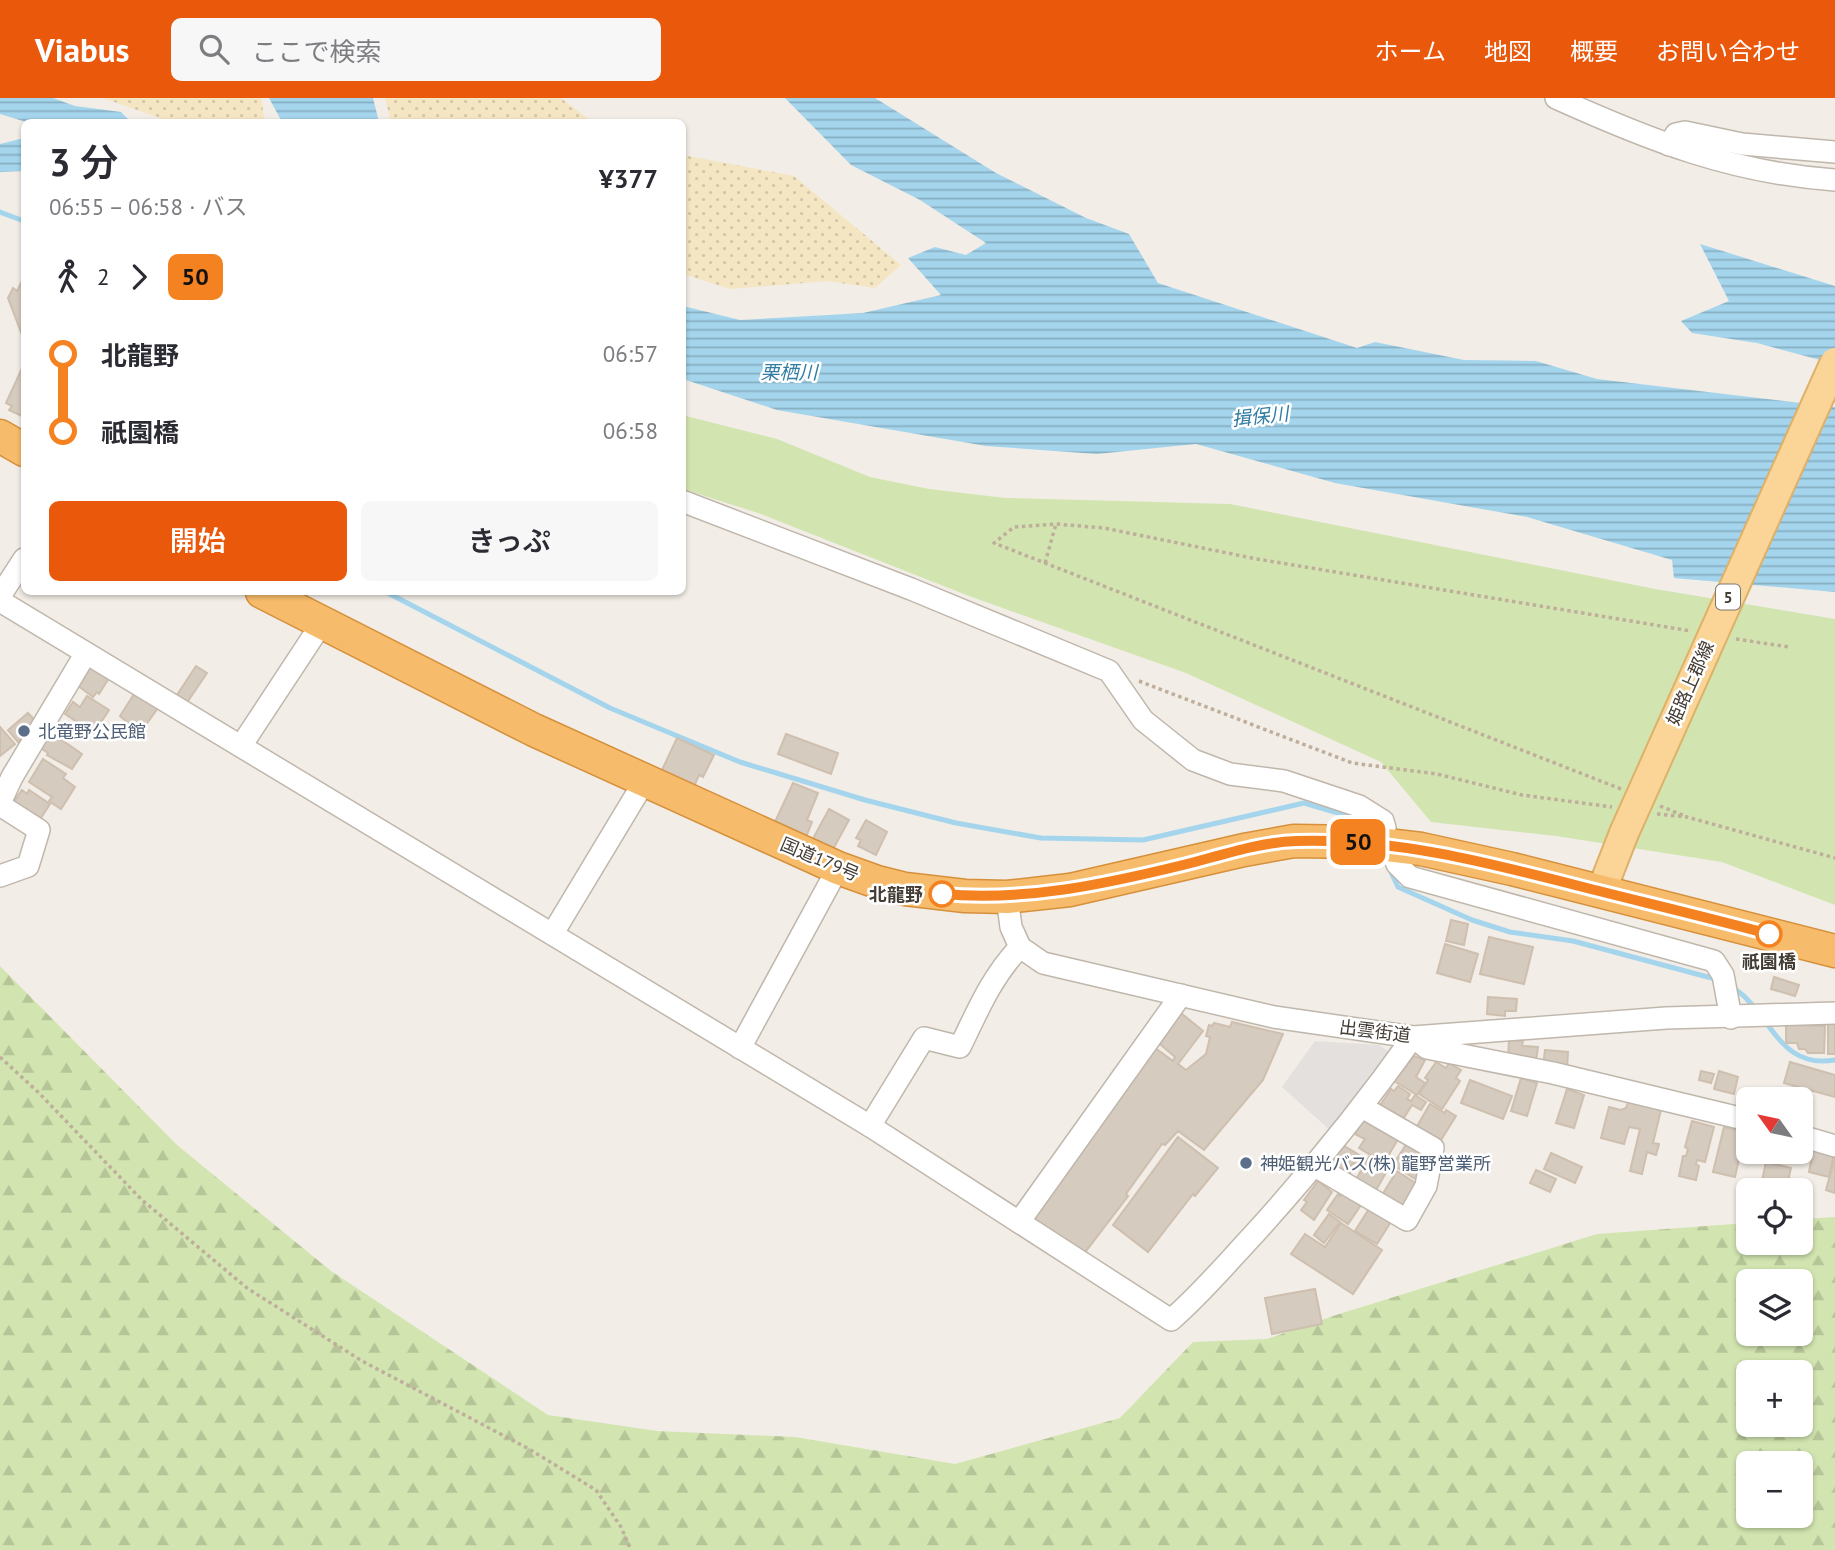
<!DOCTYPE html>
<html lang="ja">
<head>
<meta charset="utf-8">
<style>
  :root { --surface:#fff; --page:#f7f7f7; --text:#2b2b33; --muted:#7c7c81; --accent:#ea580c }
  body { margin:0; font-family:"PT Sans","Noto Sans JP",sans-serif; background:var(--page); color:var(--text); height:100vh; display:flex; flex-direction:column; font-size:26px; white-space:nowrap }
  * { box-sizing:border-box; margin:0 }
  p { font-size:23px; color:var(--muted) }
  .icon { flex:none; width:38px; height:38px; fill:none; stroke:currentColor; stroke-width:2; stroke-linecap:round; stroke-linejoin:round }
  .map { position:relative; flex:1; overflow:hidden }
  .panel { position:absolute; left:21px; top:21px; width:665px; height:476px; display:flex; flex-direction:column; background:var(--surface); border-radius:10px; box-shadow:0 2px 5px #0004 }
  .panel>* { flex:none }
  .badge { padding:0 14px; border-radius:10px; font-size:24px; line-height:46px }
  .needle { width:46px; rotate:303deg }
  .tools { position:absolute; left:1736px; top:989px; display:grid; gap:14px }
  .tools a { display:grid; place-items:center; width:77px; height:77px; border-radius:10px; background:var(--surface); box-shadow:0 2px 5px #0004; font-size:35px }
  .map>.badge { position:absolute; translate:-50% -50%; box-shadow:0 0 0 4px #fff }
  .legs { display:flex; align-items:center; gap:10px; height:77px; padding:0 28px; font-size:23px }
  .legs p { margin-inline-start:auto }
  .overview { display:flex; align-items:center; justify-content:space-between; height:119px; padding:0 28px }
  h1 { font-size:38px; font-weight:600; line-height:52px }
  .primary-button { display:flex; gap:14px; margin-top:auto; padding:14px 28px }
  .primary-button a { flex:1; height:80px; border-radius:10px; background:var(--accent); color:#fff; font-size:28px; font-weight:600; line-height:80px; text-align:center }
  .primary-button a+a { background:var(--page); color:var(--text) }
  ul { padding:0 28px; list-style:none }
  li { display:flex; align-items:center; gap:24px; height:77px; font-size:26px }
  li i { display:grid; place-items:center; width:10px; height:100%; margin:0 9px; background:currentColor }
  li i::after { content:''; width:18px; height:18px; margin:-9px; border:5px solid; border-radius:50%; background:var(--surface) }
  li p { margin-inline-start:auto }
  li:first-child i { background:linear-gradient(#0000 50%,currentColor 0) }
  li:last-child i { background:linear-gradient(currentColor 50%,#0000 0) }
  header { display:flex; align-items:center; gap:42px; box-sizing:border-box; height:98px; padding:0 35px; background:var(--accent); color:#fff }
  header strong { font-size:33px }
  nav { display:flex; gap:38px; margin-inline-start:auto; font-size:24px }
  .search { width:490px; height:63px; background:var(--page); display:flex; align-items:center; gap:18px; box-sizing:border-box; padding:0 24px; border-radius:10px; color:var(--muted); font-size:26px }
  .map>svg:first-child { display:block }
</style>
</head>
<body>
<header>
<strong>Viabus</strong>
<div class="search"><svg class="icon" aria-label="search" viewBox="0 0 24 24"><circle cx="10" cy="10" r="6"/><path d="M15 15l6 6"/></svg>ここで検索</div>
<nav><a>ホーム</a><a>地図</a><a>概要</a><a>お問い合わせ</a></nav>
</header>
<div class="map">
<svg width="1835" height="1452" viewBox="0 0 1835 1452">
  <defs>
    <pattern id="forest-firs" width="22" height="20" patternUnits="userSpaceOnUse" patternTransform="scale(1.75)"><rect width="22" height="20" fill="#d2e5b0"/><path d="M5 1l3.5 6h-7zM16 11l3.5 6h-7z" fill="#b6c598"/></pattern>
    <pattern id="sand-dots" width="8" height="8" patternUnits="userSpaceOnUse" patternTransform="scale(1.75)"><rect width="8" height="8" fill="#f5e6c3"/><path d="M2 2h.1M6 6h.1" fill="none" stroke="#d3c6a8" stroke-width="1.8" stroke-linecap="round"/></pattern>
    <pattern id="water-rules" width="6" height="5" patternUnits="userSpaceOnUse" patternTransform="scale(1.75)"><rect width="6" height="5" fill="#a4d5ed"/><path d="M0 2.5h6" fill="none" stroke="#87aec1"/></pattern>
  </defs>
  <rect width="100%" height="100%" fill="#f2ede6"/>
  <path fill="url(#forest-firs)" fill-rule="evenodd" d="M0,868l177,179 154,126 217,144 109,16 138,6 160,27 165,-46 73,-76 74,-3 69,-24 261,-81 151,-11v19h53v-23l34,-2v333h-1835zM1748,1183h53v53h-53zM1748,1274h53v52h-53zM1748,1365h53v53h-53z"/>
  <g fill="url(#sand-dots)">
    <polygon points="103,0 261,0 265,24 171,24"/>
    <polygon points="385,0 561,0 592,24 391,24"/>
    <polygon points="683,57 794,78 901,167 875,190 828,183 730,191 683,176"/>
  </g>
  <polygon fill="#d2e5b0" points="682,317 777,341 870,379 929,391 1005,400 1230,406 1655,491 1835,521 1835,807 1722,764 1556,738 1431,724 1381,664 1186,575 969,498 758,415 683,391"/>
  <polygon fill="#e3e0de" points="1315,943 1379,947 1392,956 1331,1033 1282,989"/>
  <g fill="url(#water-rules)">
    <polygon points="0,0 53,0 75,8 121,14 131,24 26,24 0,16"/>
    <polygon points="269,0 373,0 379,24 282,24"/>
    <polygon points="785,0 875,0 996,75 1086,120 1129,136 1158,185 1357,250 1375,244 1464,262 1536,263 1597,281 1835,309 1835,494 1674,480 1672,462 1527,419 1335,385 1196,346 1097,356 986,348 777,312 683,281 683,208 740,222 863,215 941,197 908,160 935,149 966,157 986,145 920,102 851,67"/>
    <polygon points="24,40 24,73 0,74 0,46"/>
    <polygon points="1700,146 1835,188 1835,266 1757,245 1692,235 1681,223 1729,203"/>
  </g>
  <g fill="none" stroke-linecap="round" stroke-linejoin="round">
    <g stroke="#a4d5ed" stroke-width="5">
      <polyline points="0,114 24,123"/>
      <polyline points="386,494 610,610 740,664 865,702 956,725 1041,740 1143,742 1304,705 1369,724 1373,734"/>
      <polyline points="1390,772 1398,789 1472,822 1510,834 1573,843 1719,882"/>
      <polyline points="1731,888 1744,898 1757,912"/>
      <path d="M1765,923c18,26 35,45 70,39"/>
    </g>
  </g>
  <g fill="#d6cbbf" stroke="#cebfaf" stroke-width="2">
    <polygon points="22,183 24,184 24,242 8,200 13,190 17,193"/>
    <polygon points="24,266 24,319 9,312 12,308 6,305"/>
    <polygon points="92,564 111,577 99,596 97,594 93,599 77,587"/>
    <polygon points="196,568 207,575 186,606 175,600"/>
    <polygon points="136,593 160,607 140,635 120,618"/>
    <polygon points="87,598 109,612 94,635 65,616 73,604 80,609"/>
    <polygon points="28,615 38,626 18,644 8,632"/>
    <polygon points="0,629 15,646 0,658"/>
    <polygon points="48,636 55,640 56,638 82,656 72,671 47,657 48,655 39,649"/>
    <polygon points="786,636 838,655 831,676 778,656"/>
    <polygon points="677,640 714,657 703,679 699,677 692,693 661,674"/>
    <polygon points="43,661 66,676 63,680 75,689 61,711 49,703 52,699 29,684"/>
    <polygon points="793,685 818,695 807,722 812,724 806,739 774,726"/>
    <polygon points="22,692 27,696 29,692 50,706 39,723 12,706"/>
    <polygon points="829,711 849,722 830,757 810,746"/>
    <polygon points="866,722 887,734 876,757 858,748 861,742 856,740"/>
    <polygon points="1451,822 1468,826 1464,847 1446,843"/>
    <polygon points="1489,839 1533,849 1524,886 1480,876"/>
    <polygon points="1445,846 1478,856 1470,884 1437,875"/>
    <polygon points="1774,879 1799,887 1795,898 1771,891"/>
    <polygon points="1488,899 1517,901 1516,913 1505,913 1505,918 1487,916"/>
    <polygon points="1181,915 1203,933 1178,966 1186,972 1206,956 1210,939 1206,938 1209,927 1212,928 1214,925 1230,929 1232,924 1283,936 1263,982 1204,1052 1178,1033 1165,1047 1162,1046 1126,1096 1128,1098 1083,1157 1034,1121 1155,950 1173,963 1175,959 1160,946"/>
    <rect x="1828" y="926" width="7" height="30"/>
    <polygon points="1786,927 1825,928 1824,955 1808,955 1805,951 1799,951 1797,945 1786,945"/>
    <polygon points="1509,942 1523,943 1522,948 1538,949 1536,963 1508,960"/>
    <polygon points="1545,952 1568,954 1567,972 1543,969"/>
    <polygon points="1414,958 1425,962 1416,979 1425,985 1417,997 1394,983"/>
    <polygon points="1436,964 1446,970 1449,965 1461,972 1456,980 1460,983 1442,1011 1419,996 1428,982 1425,980"/>
    <polygon points="1790,964 1835,977 1835,999 1784,985"/>
    <polygon points="1701,973 1714,976 1711,985 1699,982"/>
    <polygon points="1719,973 1738,979 1734,996 1714,991"/>
    <polygon points="1521,980 1537,985 1527,1018 1511,1013"/>
    <polygon points="1470,982 1512,998 1503,1021 1461,1005"/>
    <polygon points="1398,988 1410,996 1407,1001 1411,1003 1415,997 1426,1004 1421,1012 1412,1007 1402,1023 1379,1009 1391,991 1394,993"/>
    <polygon points="1567,991 1584,997 1574,1030 1556,1025"/>
    <polygon points="1628,1004 1661,1012 1653,1045 1659,1046 1656,1057 1647,1054 1642,1076 1630,1073 1640,1031 1629,1029 1624,1046 1601,1040 1609,1009 1621,1012 1626,1010"/>
    <polygon points="1430,1006 1445,1015 1446,1012 1456,1018 1439,1045 1416,1030"/>
    <polygon points="1364,1021 1398,1041 1384,1065 1359,1050 1365,1041 1355,1036"/>
    <polygon points="1692,1023 1714,1029 1705,1064 1697,1062 1696,1066 1699,1068 1696,1082 1679,1078 1683,1058 1686,1058 1688,1051 1685,1049"/>
    <polygon points="1724,1029 1745,1034 1735,1079 1713,1074"/>
    <polygon points="1178,1039 1218,1070 1195,1098 1193,1096 1148,1154 1113,1127"/>
    <polygon points="1407,1045 1422,1055 1420,1059 1423,1062 1419,1070 1423,1072 1417,1082 1393,1067"/>
    <polygon points="1341,1046 1366,1061 1360,1070 1353,1065 1350,1069 1353,1071 1347,1079 1328,1066"/>
    <polygon points="1813,1052 1834,1056 1829,1079 1809,1074"/>
    <polygon points="1551,1055 1582,1069 1575,1085 1544,1071"/>
    <polygon points="1369,1059 1388,1071 1375,1094 1355,1083"/>
    <polygon points="1835,1059 1835,1095 1826,1092"/>
    <polygon points="1766,1064 1791,1070 1786,1092 1760,1092"/>
    <polygon points="1536,1072 1556,1081 1550,1094 1530,1085"/>
    <polygon points="1397,1073 1417,1086 1402,1110 1382,1097"/>
    <polygon points="1318,1083 1332,1094 1314,1122 1301,1112 1307,1104 1304,1102"/>
    <polygon points="1342,1094 1361,1107 1348,1126 1327,1112 1338,1096 1340,1098"/>
    <polygon points="1370,1109 1392,1122 1377,1146 1355,1133"/>
    <polygon points="1329,1116 1340,1124 1324,1145 1314,1137"/>
    <polygon points="1341,1125 1382,1152 1353,1196 1291,1156 1305,1136 1325,1149"/>
    <polygon points="1315,1191 1322,1226 1272,1236 1265,1200"/>
  </g>
  <g fill="none" stroke-linecap="round" stroke-linejoin="round">
    <defs>
      <g id="minor">
        <path d="M1556,0c93,42 176,75 279,82"/>
        <polyline points="1669,47 1676,36 1685,34 1742,46 1835,54"/>
        <polyline points="682,403 911,491 1109,573 1143,622 1193,662 1230,676 1284,683 1359,708 1383,723 1385,730"/>
        <polyline points="0,498 24,461"/>
        <path d="M0,503l870,525 301,194c31,-27 57,-58 85,-88 56,-62 109,-127 157,-195l14,11 126,25 195,47"/>
        <polyline points="241,648 322,525"/>
        <polyline points="0,705 12,679 86,555"/>
        <polyline points="0,707 39,732 28,768 0,778"/>
        <polyline points="1394,758 1397,766 1410,779 1714,863 1723,877 1731,920"/>
        <polyline points="1007,799 1011,829 1020,849 1043,865 1274,919 1413,939 1666,920 1835,915"/>
        <polyline points="553,835 644,684"/>
        <polyline points="740,950 838,770"/>
        <path d="M870,1028l54,-88 36,9c17,-35 32,-71 60,-100"/>
        <polyline points="1801,1038 1835,1048"/>
        <polyline points="1313,1067 1407,1122 1426,1088 1433,1050 1362,1009"/>
        <polyline points="1019,1124 1181,897"/>
      </g>
      <polyline id="major" points="1601,794 1624,735"/>
      <g id="highway">
        <polyline points="0,338 24,352"/>
        <polyline points="262,494 534,632 838,770 877,784 905,791 965,798 1007,799 1070,792 1244,752 1294,743 1361,744 1421,751 1512,771 1835,853"/>
      </g>
    </defs>
    <use href="#minor" stroke="#c0b7ac" stroke-width="24"/>
    <use href="#major" stroke="#deb068" stroke-width="32"/>
    <use href="#highway" stroke="#d6903c" stroke-width="35"/>
    <g stroke="#beae9b" stroke-width="3.5" stroke-dasharray="3.5 3.5" stroke-linecap="butt">
      <polyline points="1045,465 1056,426"/>
      <polyline points="1736,541 1789,549"/>
      <polyline points="1139,583 1352,665 1437,676 1522,697 1612,709"/>
      <polyline points="1621,691 994,445 1014,429 1056,426 1104,430 1257,461 1691,533"/>
      <polyline points="1660,708 1687,719"/>
      <polyline points="1657,716 1687,719 1835,760"/>
      <polyline points="0,959 39,995 142,1102 247,1190 362,1263 529,1351 596,1392 621,1429 631,1452"/>
    </g>
    <use href="#minor" stroke="#fff" stroke-width="21"/>
    <use href="#major" stroke="#fad597" stroke-width="28"/>
    <use href="#highway" stroke="#f7bc6b" stroke-width="32"/>
    <defs>
      <polyline id="major-bridge" points="1624,735 1835,264"/>
    </defs>
    <use href="#major-bridge" stroke="#deb068" stroke-width="32" stroke-linecap="butt"/>
    <use href="#major-bridge" stroke="#fad597" stroke-width="28"/>
  </g>
  <g fill="none" stroke-linecap="round" stroke-linejoin="round">
    <defs>
      <path id="line-1" d="M942,796c85,7 159,-9 241,-29 36,-9 76,-23 114,-24 96,-3 189,21 282,45 63,16 127,31 190,48"/>
    </defs>
    <use href="#line-1" stroke="#fff" stroke-width="16"/>
    <use href="#line-1" stroke="#f58220" stroke-width="10"/>
  </g>
  <g fill="#5c6f8a" stroke="#fff" stroke-width="2.5">
    <circle cx="24" cy="633" r="7"/>
    <circle cx="1246" cy="1065" r="7"/>
  </g>
  <g fill="#fff" stroke="#f58220" stroke-width="3.5">
    <circle cx="942" cy="796" r="12"/>
    <circle cx="1769" cy="836" r="12"/>
  </g>
  <g text-anchor="middle" dominant-baseline="central" stroke-width="5" stroke-linejoin="round" paint-order="stroke">
    <rect fill="#fff" stroke="#7c7772" stroke-width="2" x="1716" y="486.5" width="24" height="25" rx="5"/>
    <g font-size="16" font-weight="bold" fill="#443d35">
      <text x="1728" y="499">5</text>
    </g>
    <g font-size="18" fill="#443d35" stroke="#fff">
      <text transform="translate(1690 585) rotate(-66)">姫路上郡線</text>
      <text transform="translate(820 761) rotate(23)">国道179号</text>
      <text transform="translate(1375 933) rotate(7)">出雲街道</text>
    </g>
    <g font-size="18" fill="#4e5e75" stroke="#fff" text-anchor="start">
      <text x="38" y="633">北竜野公民館</text>
      <text x="1260" y="1065">神姫観光バス(株) 龍野営業所</text>
    </g>
    <g font-size="18" font-weight="bold" fill="#443d35" stroke="#fff" text-anchor="end">
      <text x="923" y="796">北龍野</text>
      <text x="1769" y="863" text-anchor="middle">祇園橋</text>
    </g>
    <g font-size="19" font-style="italic" fill="#327da3" stroke="#fff">
      <text x="789" y="274">栗栖川</text>
      <text transform="translate(1260 318) rotate(-6)">揖保川</text>
    </g>
  </g>
</svg>
<div class="tools">
<a><svg class="needle" viewBox="-14 -14 28 28"><path d="M0-13l5 13h-10z" fill="#e53935"/><path d="M0 13l5-13h-10z" fill="#7c7c81"/></svg></a>
<a><svg class="icon" aria-label="locate" viewBox="0 0 24 24"><circle cx="12" cy="12" r="6"/><path d="M12 2v4M12 18v4M2 12h4M18 12h4"/></svg></a>
<a><svg class="icon" aria-label="layers" viewBox="0 0 24 24"><path d="M12 4l9 5-9 5-9-5zM3 14l9 5 9-5"/></svg></a>
<a>+</a>
<a>−</a>
</div>
<b class="badge" style="left:1358px;top:744px;background:#f58220;color:#111">50</b>
<section class="panel">
<div class="overview"><div><h1>3 分</h1><p>06:55 – 06:58 · バス</p></div><b>¥377</b></div>
<div class="legs"><svg class="icon" aria-label="walk" viewBox="0 0 24 24"><circle cx="13" cy="4" r="2"/><path d="M13 8l-2 6 4 7M11 14l-3 7M7 12l3-4h3l4 4"/></svg>2<svg class="icon" aria-label="forward" viewBox="0 0 24 24"><path d="M9 5l7 7-7 7"/></svg><b class="badge" style="background:#f58220;color:#111">50</b></div>
<ul>
<li><i style="color:#f58220"></i><b>北龍野</b><p>06:57</p></li>
<li><i style="color:#f58220"></i><b>祇園橋</b><p>06:58</p></li>
</ul>
<div class="primary-button"><a>開始</a><a>きっぷ</a></div>
</section>
</div>
</body>
</html>
